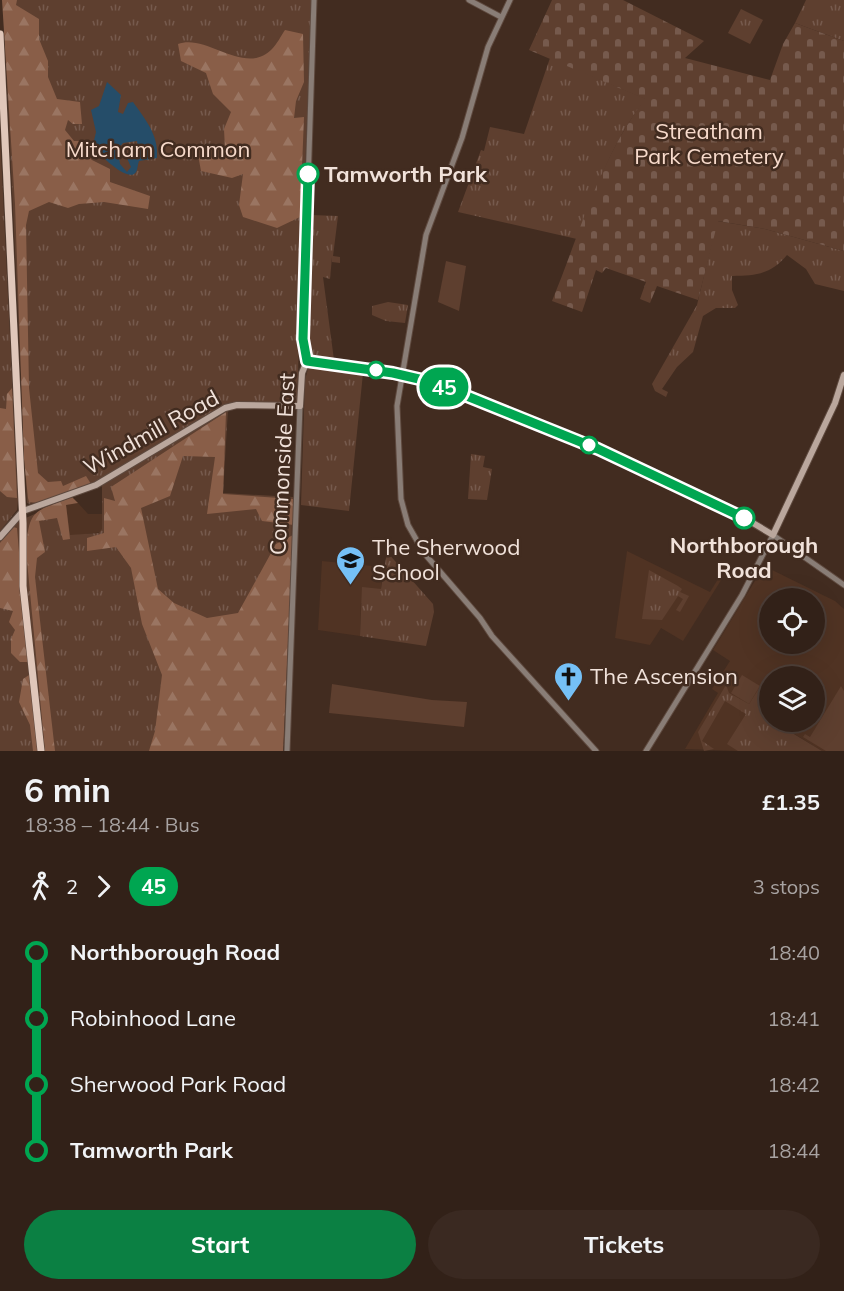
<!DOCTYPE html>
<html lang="en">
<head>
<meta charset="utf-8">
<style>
  :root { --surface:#322118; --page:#3a2921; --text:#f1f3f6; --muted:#a8a3a2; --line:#4d3e37; --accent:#0b8043 }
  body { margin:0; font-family:Mulish,sans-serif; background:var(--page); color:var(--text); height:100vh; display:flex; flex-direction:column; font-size:22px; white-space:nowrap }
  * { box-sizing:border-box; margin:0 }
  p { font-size:20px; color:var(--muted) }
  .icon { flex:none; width:33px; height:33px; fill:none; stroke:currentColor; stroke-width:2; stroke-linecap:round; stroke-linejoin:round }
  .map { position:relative; height:751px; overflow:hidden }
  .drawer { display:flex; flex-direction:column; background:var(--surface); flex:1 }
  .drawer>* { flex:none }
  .badge { padding:0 12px; border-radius:20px; font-size:21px; line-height:39px }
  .controls { position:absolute; left:759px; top:588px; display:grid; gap:12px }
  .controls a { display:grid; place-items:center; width:66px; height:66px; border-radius:50%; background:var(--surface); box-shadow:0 6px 24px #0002,0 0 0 2px var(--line); font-size:30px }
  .map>.badge { position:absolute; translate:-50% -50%; box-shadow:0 0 0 3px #fff }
  .legs { display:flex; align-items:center; gap:9px; height:66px; padding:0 24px; font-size:20px }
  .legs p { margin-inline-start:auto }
  .headline { display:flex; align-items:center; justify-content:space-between; height:102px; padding:0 24px }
  h1 { font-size:33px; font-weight:700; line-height:45px }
  .cta { display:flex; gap:12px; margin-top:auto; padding:12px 24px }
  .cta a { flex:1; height:69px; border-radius:36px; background:var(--accent); color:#fff; font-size:24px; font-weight:700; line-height:69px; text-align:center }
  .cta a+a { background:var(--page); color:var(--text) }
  ul { padding:0 24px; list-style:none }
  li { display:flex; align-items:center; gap:21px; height:66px; font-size:22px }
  li i { display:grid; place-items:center; width:9px; height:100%; margin:0 8px; background:currentColor }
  li i::after { content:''; width:15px; height:15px; margin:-8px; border:4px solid; border-radius:50%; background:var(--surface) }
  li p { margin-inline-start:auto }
  li:first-child i { background:linear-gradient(#0000 50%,currentColor 0) }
  li:last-child i { background:linear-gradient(currentColor 50%,#0000 0) }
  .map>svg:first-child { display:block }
</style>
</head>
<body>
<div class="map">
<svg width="844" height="751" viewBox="0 0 844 751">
  <defs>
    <pattern id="grass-tufts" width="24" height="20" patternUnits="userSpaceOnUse" patternTransform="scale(1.5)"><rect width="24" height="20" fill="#5e3f2f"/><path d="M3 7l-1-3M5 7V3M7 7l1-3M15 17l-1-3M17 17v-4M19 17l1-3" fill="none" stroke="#765a4d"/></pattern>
    <pattern id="forest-firs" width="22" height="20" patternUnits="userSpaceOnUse" patternTransform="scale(1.5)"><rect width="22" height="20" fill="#895e48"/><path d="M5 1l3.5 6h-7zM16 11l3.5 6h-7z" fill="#9a7562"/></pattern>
    <pattern id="cemetery-stones" width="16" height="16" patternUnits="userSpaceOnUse" patternTransform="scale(1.5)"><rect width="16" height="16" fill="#5e3f2f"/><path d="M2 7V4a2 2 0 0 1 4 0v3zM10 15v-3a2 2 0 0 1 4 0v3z" fill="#765a4d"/></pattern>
  </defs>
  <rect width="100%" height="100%" fill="#422c20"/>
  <g fill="#503323" fill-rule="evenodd">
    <polygon points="78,503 88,514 103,514 103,532 69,536 64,505"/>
    <polygon points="627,551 710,592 720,576 723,577 683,641 661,628 650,645 615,638"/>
    <polygon points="322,561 383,567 380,604 361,603 360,636 318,630"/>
    <path d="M764,566l71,35 9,8v142h-22l-47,-29h39v-46h-44l-1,42 -5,-3 -23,36 -56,-2 33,-56 -6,-4 18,-28 -17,-11zM770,598h44v46h-44z"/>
  </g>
  <g fill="url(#grass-tufts)">
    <polygon points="3,0 311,0 297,402 225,405 94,484 30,504 27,503"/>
    <polygon points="806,0 844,0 844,41 795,23"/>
    <polygon points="741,9 763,20 750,44 728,33"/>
    <path d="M550,58l96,41c-34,41 -50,91 -69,140l-119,-27 23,-62 3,1 6,-24 34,7z"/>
    <polygon points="0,134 18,500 17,510 0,531"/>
    <polygon points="311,215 338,216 333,256 340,257 340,263 332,262 332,257 330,279 323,277 334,360 312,356 307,347"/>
    <path d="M717,221l48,8 79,22v40l-29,-7 -9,-15 -19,-14c-16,19 -31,21 -55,21v14l6,15 -3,3h-19l-13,8 -10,36 -16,15 -15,22 6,3 -2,5 -11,-6 -3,-7 45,-79z"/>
    <polygon points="388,302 408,305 405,323 386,321 372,315 372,306"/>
    <polygon points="313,366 363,373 349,511 301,505 305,380 308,369"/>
    <polygon points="228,409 223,493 293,497 283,751 0,751 0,541 19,521 62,502 66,505 70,535 99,533 102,529 102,485"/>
    <polygon points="471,454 485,456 483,467 492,469 487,500 468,499"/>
    <polygon points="387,552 433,604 434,612 426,646 360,636 362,587 381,589"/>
    <polygon points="649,570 678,586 682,589 680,592 689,596 680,612 676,610 683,599 678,596 662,620 642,619"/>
    <polygon points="763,682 770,685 769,704 764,715 770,722 774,722 822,751 738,751 727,744 746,714 725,701 702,741 714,749 704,751 698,732 726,685 729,693 749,704"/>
  </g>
  <g fill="url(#forest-firs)">
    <polygon points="2,0 17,0 16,5 39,19 39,39 48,61 48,77 57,99 80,102 82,124 73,124 68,120 65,130 74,141 84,141 82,150 92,160 110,169 110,182 150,196 148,209 104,202 79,204 68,208 49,202 29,211 26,225 29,388 38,473 48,482 61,481 63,486 86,476 91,484 38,503 29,502 28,498 24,459 15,204"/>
    <path d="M285,30l18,4 1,48 -8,19 -2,17 10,-1 -4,100 -23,11 -34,-11 -4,-12 4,-31 -11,4 -31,-7 -4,-22h28l-1,-20 7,-17 -18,-18 -7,-21 -25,-12 -3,-17c29,-11 67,33 94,5 5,-5 9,-13 13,-19z"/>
    <polygon points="12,388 17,498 7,497 0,491 0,408 6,409 7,394"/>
    <polygon points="226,412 223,494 293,499 294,525 262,521 256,509 207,514 215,457 183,456 170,496 141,508 158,589 174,603 207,618 238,613 276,544 293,535 283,751 149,751 155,731 162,675 142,624 131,568 116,547 87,551 87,538 104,533 104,498 115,501 111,487"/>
    <path d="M72,497l6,6 -12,2 4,34 -7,1 -6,-22 -18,3 6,31 -8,6 -2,19 20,174h-10l-19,-201c3,-43 9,-38 46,-53z"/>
    <polygon points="13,527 17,528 28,662 20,662 11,653 11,639 15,630 9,622 13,611 0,608 0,543"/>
    <polygon points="29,675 38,751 33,751 30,725 19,702 23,679"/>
  </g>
  <path fill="url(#cemetery-stones)" d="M552,0h71l81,41 -19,17 85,22 13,-36 12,-21 49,18v210l-79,-22 -47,-8 -20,79 -41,-14 -7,17 -10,-4 6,-17 -40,-14 -4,5 -6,-3 -14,42 -30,-11c28,-68 48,-143 93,-202l-116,-49z"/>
  <g fill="#5e3f2f">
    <polygon points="446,261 466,266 459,311 438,302"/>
    <polygon points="742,675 760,686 749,704 731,693"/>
    <polygon points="332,684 432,700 467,702 464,727 329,713"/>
    <polygon points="841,686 844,691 844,751 826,751 803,737 805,734 810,737"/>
  </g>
  <path fill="#254d69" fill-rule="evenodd" d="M107,82l14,13 -3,17 5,2 5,-11 5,-1c12,17 26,33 24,56l-18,3c-2,5 -1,11 -5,13 -9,6 -37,-21 -41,-29l3,-13 -5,-22 8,-4zM137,141l1,8 -12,7 5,11 -4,5 -7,-8 -2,-15 5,-6z"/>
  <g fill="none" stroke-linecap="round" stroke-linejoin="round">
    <defs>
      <g id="tertiary">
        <polyline points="469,0 501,17"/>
        <polyline points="510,0 488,47 462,138 426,235 397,406 401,499 408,525 424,553 480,618 492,636 596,751"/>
        <polyline points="307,361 303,339 314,0"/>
        <polyline points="287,751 300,406"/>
        <polyline points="646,751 742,595 773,535 844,585"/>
      </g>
      <polyline id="secondary" points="0,537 23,511 96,485 225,408 237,405 300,406 302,373 307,361 393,373 432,382 598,449 753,523 773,535 835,403 844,375"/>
      <polyline id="primary" points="0,34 23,523 23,586 41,751"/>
    </defs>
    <use href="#tertiary" stroke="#5e493e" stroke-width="7"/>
    <use href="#secondary" stroke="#5e493e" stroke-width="8"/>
    <use href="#primary" stroke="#5e493e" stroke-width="8"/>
    <use href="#tertiary" stroke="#897d76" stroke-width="5"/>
    <use href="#secondary" stroke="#baa79d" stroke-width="6"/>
    <use href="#primary" stroke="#e0c7ba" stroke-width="7"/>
  </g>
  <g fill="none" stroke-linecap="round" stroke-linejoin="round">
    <defs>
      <polyline id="line-1" points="308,174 303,339 307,361 393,373 432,382 598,449 744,518"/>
    </defs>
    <use href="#line-1" stroke="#fff" stroke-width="14"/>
    <use href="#line-1" stroke="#00a651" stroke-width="9"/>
  </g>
  <defs>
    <symbol id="school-pin" viewBox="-11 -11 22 30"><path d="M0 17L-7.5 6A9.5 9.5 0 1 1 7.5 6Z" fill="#75c0f6" stroke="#422c20"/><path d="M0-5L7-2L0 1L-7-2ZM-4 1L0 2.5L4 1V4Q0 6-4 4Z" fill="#111"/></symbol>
    <symbol id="church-pin" viewBox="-11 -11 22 30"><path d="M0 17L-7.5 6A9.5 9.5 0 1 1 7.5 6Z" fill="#75c0f6" stroke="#422c20"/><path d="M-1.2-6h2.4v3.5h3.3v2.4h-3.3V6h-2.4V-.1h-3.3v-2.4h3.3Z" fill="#111"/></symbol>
  </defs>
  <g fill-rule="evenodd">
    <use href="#school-pin" x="334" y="544" width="33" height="45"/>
    <use href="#church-pin" x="552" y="660" width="33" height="45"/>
  </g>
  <g fill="#fff" stroke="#00a651" stroke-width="3">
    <circle cx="308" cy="174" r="10"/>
    <circle cx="376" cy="370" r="8"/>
    <circle cx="589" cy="445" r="8"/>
    <circle cx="744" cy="518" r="10"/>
  </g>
  <g text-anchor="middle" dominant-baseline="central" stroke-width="5" stroke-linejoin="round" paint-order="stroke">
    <g font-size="22" fill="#f7dacb" stroke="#422c20">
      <text x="709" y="131">Streatham<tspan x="709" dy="25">Park Cemetery</tspan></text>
      <text x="158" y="149">Mitcham Common</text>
    </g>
    <g font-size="22" font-weight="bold" fill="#f1e2da" stroke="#422c20" text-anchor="start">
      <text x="324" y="174">Tamworth Park</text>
      <text x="744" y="545" text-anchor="middle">Northborough<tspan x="744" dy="25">Road</tspan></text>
    </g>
    <g font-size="22" fill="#f1e2da" stroke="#422c20">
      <text transform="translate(151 432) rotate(-29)">Windmill Road</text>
      <text transform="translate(282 464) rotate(-87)">Commonside East</text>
    </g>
    <g font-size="22" fill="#f1e2da" stroke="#422c20" text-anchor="start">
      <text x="372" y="547">The Sherwood<tspan x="372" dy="25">School</tspan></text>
      <text x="590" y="676">The Ascension</text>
    </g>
  </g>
</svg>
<div class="controls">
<a><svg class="icon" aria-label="locate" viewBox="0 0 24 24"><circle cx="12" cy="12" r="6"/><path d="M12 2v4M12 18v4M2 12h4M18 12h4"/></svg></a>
<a><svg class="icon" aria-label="layers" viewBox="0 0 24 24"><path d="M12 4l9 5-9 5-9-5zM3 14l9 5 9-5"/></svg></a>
</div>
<b class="badge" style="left:444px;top:387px;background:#00a651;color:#fff">45</b>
</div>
<section class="drawer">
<div class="headline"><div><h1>6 min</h1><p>18:38 – 18:44 · Bus</p></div><b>£1.35</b></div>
<div class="legs"><svg class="icon" aria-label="walk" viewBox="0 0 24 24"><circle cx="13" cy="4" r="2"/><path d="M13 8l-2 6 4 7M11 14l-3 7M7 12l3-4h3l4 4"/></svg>2<svg class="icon" aria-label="forward" viewBox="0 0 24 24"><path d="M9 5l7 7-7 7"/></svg><b class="badge" style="background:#00a651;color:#fff">45</b><p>3 stops</p></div>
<ul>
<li><i style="color:#00a651"></i><b>Northborough Road</b><p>18:40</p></li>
<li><i style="color:#00a651"></i><span>Robinhood Lane</span><p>18:41</p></li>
<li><i style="color:#00a651"></i><span>Sherwood Park Road</span><p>18:42</p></li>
<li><i style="color:#00a651"></i><b>Tamworth Park</b><p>18:44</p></li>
</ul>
<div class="cta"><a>Start</a><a>Tickets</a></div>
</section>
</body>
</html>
